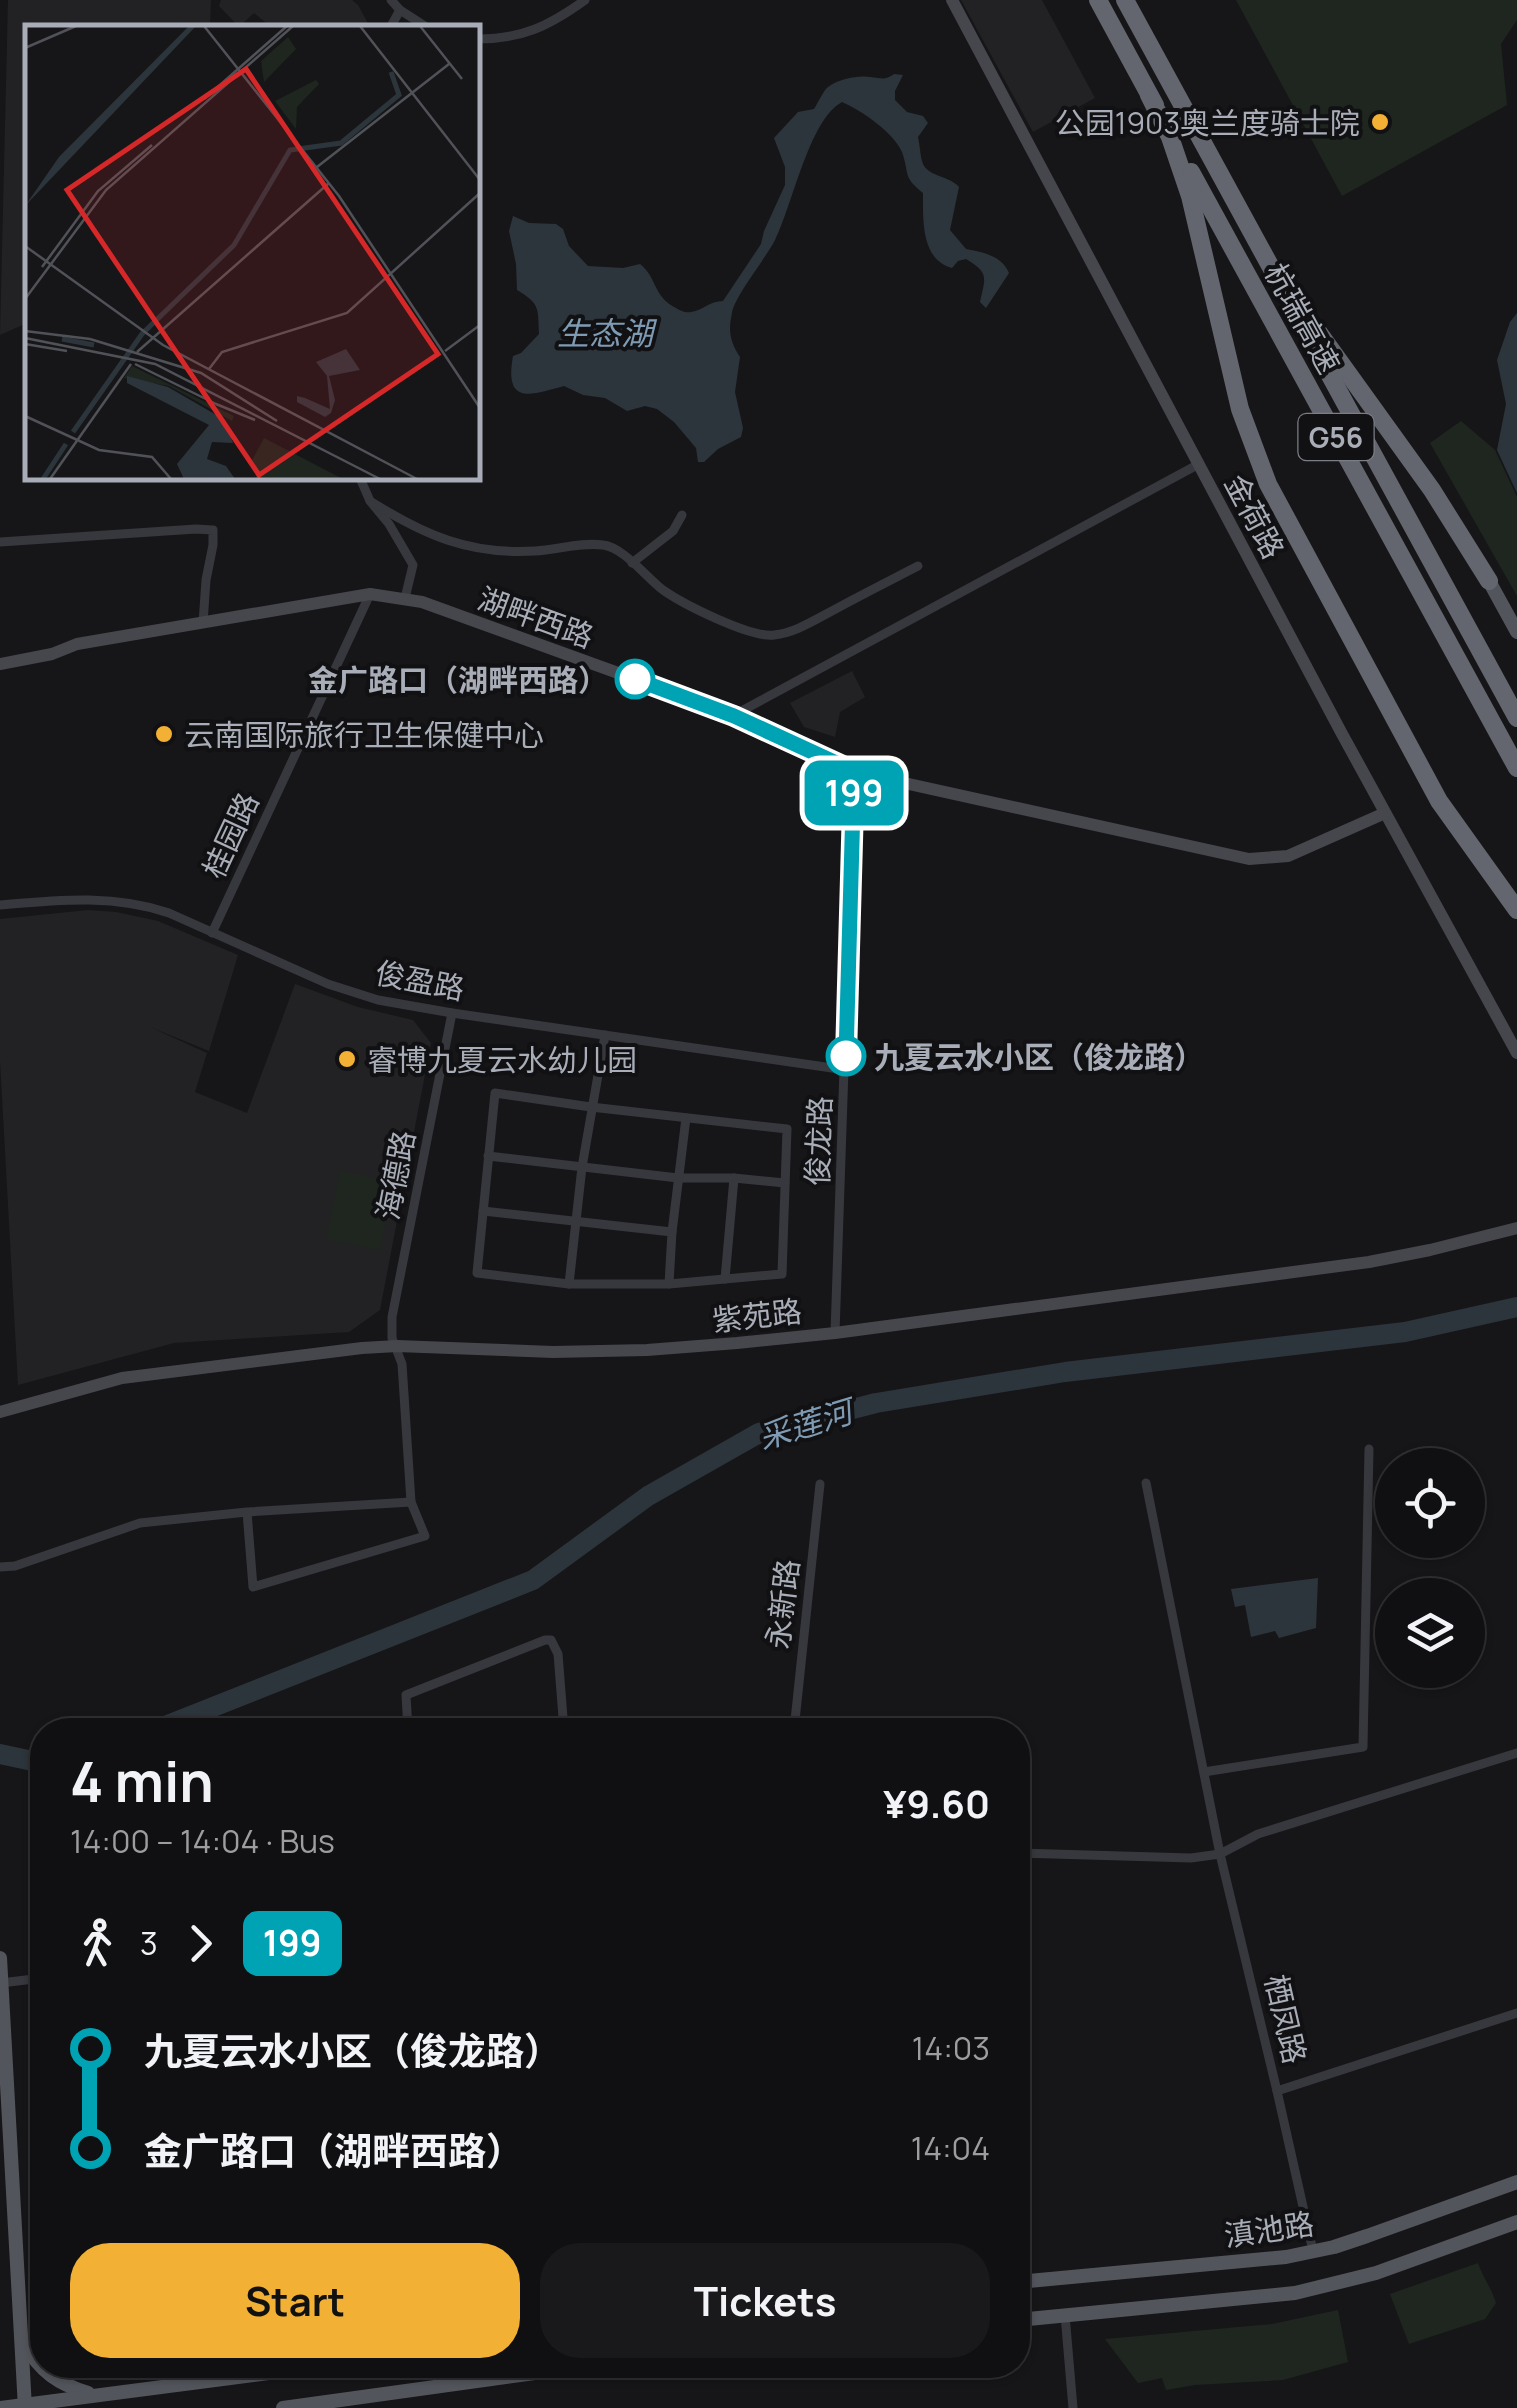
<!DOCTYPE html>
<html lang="en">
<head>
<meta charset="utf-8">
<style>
  :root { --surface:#101012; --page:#19191b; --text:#f1f3f6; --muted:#9c9d9f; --line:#303032; --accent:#f2b134 }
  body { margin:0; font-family:Manrope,"Noto Sans SC",sans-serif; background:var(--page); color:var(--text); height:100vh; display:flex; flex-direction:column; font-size:38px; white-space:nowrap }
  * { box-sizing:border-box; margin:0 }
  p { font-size:32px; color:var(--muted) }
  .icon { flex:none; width:55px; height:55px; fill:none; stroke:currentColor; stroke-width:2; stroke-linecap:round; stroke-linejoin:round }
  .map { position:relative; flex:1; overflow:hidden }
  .sheet { position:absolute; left:30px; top:1718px; width:1000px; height:660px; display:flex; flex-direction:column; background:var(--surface); border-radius:40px; box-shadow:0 2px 8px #0004,0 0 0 2px var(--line) }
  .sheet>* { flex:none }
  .badge { padding:0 20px; border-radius:15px; font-size:35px; line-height:65px }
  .fabs { position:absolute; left:1375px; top:1448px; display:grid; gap:20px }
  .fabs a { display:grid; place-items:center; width:110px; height:110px; border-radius:50%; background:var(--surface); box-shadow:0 2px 8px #0004,0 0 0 2px var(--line); font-size:50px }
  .map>.badge { position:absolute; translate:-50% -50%; box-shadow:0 0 0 5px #fff }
  .legs { display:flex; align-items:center; gap:15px; height:110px; padding:0 40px; font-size:32px }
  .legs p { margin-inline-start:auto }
  .headline { display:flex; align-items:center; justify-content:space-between; height:170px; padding:0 40px }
  h1 { font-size:55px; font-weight:700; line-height:75px }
  .cta { display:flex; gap:20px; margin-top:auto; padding:20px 40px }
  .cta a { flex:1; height:115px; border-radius:40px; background:var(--accent); color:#111; font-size:40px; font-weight:700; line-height:115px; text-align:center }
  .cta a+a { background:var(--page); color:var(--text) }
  ul { padding:0 40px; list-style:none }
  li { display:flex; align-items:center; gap:35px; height:100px; font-size:38px }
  li i { display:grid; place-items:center; width:15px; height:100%; margin:0 12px; background:currentColor }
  li i::after { content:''; width:25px; height:25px; margin:-12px; border:8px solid; border-radius:50%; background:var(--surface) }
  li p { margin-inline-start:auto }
  li:first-child i { background:linear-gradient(#0000 50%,currentColor 0) }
  li:last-child i { background:linear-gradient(currentColor 50%,#0000 0) }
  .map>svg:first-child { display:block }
</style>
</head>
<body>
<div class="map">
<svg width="1517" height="2408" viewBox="0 0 1517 2408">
  <rect width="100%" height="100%" fill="#161618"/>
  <g fill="#222225">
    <polygon points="8,0 211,0 210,27 28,28 27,323 0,335"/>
    <polygon points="221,0 352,0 358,5 370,27 271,27 254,13 239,27 219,6"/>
    <polygon points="961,0 1042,0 1095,98 1033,132"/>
    <polygon points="852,671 865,697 840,712 835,737 804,727 790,703"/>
    <polygon points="88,910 116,912 158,921 238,955 209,1051 150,1027 207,1053 195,1092 247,1113 295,984 358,1007 413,1020 431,1043 380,1310 349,1332 174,1343 18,1385 0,1061 0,919"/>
  </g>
  <g fill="#1e261f">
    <polygon points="1236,0 1517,0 1517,20 1501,44 1507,105 1342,196"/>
    <polygon points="1461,421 1495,450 1517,497 1517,596 1430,443"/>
    <polygon points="340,1171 394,1182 380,1250 326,1239"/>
    <path d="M1478,2263c5,15 14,26 18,40l-11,16 -76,25 -19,-50z"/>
    <polygon points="1338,2310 1348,2362 1283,2380 1195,2385 1166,2390 1162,2378 1138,2383 1105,2339 1272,2324"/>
  </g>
  <g fill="#2c353c">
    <path d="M894,74l9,1 -8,16v9l12,12 16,4 5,7 -10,14c2,8 2,19 5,27 6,13 27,12 36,23l-9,43 16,19c17,3 36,7 43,24l-23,35 -6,-6c5,-24 10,-29 -14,-43l-8,2 -6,7c-31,-8 -29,-49 -29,-75 -21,-17 -13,-18 -21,-41 -8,-19 -41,-42 -60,-50 -33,18 -49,102 -67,138 -9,18 -41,57 -43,73 -4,18 -2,29 8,44l-5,35 8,36 -2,9 -23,12 -14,13h-6l-2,-14 -22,-26 -17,-13 -12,-3 -18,5 -22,-13 -22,-3 -19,-9c-33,9 -60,20 -51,-30l8,-3 18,-19c-1,-27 1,-30 -22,-44l-1,-26 -7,-33 4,-15 16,7 27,1 7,5 6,17 19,20 35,2 17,-4c17,13 13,33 36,44 5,3 9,5 15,4 13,-2 18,-11 32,-11l38,-57 3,-13 21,-46v-18l-11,-29 24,-26 16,-3c4,-6 9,-18 14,-22 10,-8 31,-12 42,-10 12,1 14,4 24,-3z"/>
    <polygon points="1517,313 1517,493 1497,450 1506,404 1497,360 1510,322"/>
    <polygon points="1318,1578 1316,1628 1279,1638 1275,1631 1251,1637 1245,1605 1235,1607 1231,1589"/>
  </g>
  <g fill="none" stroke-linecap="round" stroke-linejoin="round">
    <g stroke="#2c353c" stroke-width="20">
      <polyline points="155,1730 533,1580 648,1496 759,1433 876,1403 1065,1372 1405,1332 1517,1307"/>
      <polyline points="0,1754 42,1763"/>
    </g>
    <g stroke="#37383d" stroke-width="9">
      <polyline points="391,0 400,10 428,28"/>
      <polyline points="390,28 400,10"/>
      <path d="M478,39c44,0 71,-13 107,-39"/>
      <polyline points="360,478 370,501 389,524 413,565 405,598"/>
      <path d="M370,501c54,34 99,54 165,50 22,-1 45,-9 68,-6 20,2 43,32 60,45 20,14 87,48 111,45 20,-2 39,-14 56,-23 29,-16 59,-31 88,-46"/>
      <polyline points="0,542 196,529 213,530 213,545 206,580 203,623"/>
      <polyline points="632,563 673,531 682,515"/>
      <polyline points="734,715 1199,464"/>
      <path d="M0,905c58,-5 113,-11 169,8l159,71 50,16 74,13 394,57"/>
      <polyline points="212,933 370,594"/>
      <polygon points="495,1093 591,1107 787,1129 782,1274 669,1284 569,1284 477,1273"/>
      <polyline points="488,1156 678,1178 734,1178 725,1279"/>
      <polyline points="734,1178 785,1183"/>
      <polyline points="483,1211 672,1232 669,1284"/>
      <polyline points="672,1232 686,1118"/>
      <polyline points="569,1284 582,1167 605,1035"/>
      <polyline points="835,1333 853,805 859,773"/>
      <polyline points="1146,1483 1220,1854 1277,2091 1313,2251"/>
      <polyline points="411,1502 402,1364 392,1338 392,1317 452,1013"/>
      <polyline points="0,1567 15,1566 140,1523 247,1512 411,1502 425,1536 253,1587 247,1512"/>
      <polyline points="408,1730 406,1695 545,1640 551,1640 558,1654 564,1730"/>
      <polyline points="794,1730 820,1484"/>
      <polyline points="1204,1772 1363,1747 1369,1449"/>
      <polyline points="1018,1853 1191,1858 1220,1854 1258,1834 1517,1753"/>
      <polyline points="1,1983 42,1978"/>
      <polyline points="1277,2091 1517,2013"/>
      <polyline points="1065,2315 1073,2408"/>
    </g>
    <g stroke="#45474d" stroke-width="12">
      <polyline points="952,0 1341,732 1517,1053"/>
      <polyline points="0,664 52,654 77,644 370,594 422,602 734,715 859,773 1249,859 1288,856 1385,813"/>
      <polyline points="0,1412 122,1378 362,1348 397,1346 553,1352 647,1350 737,1343 835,1333 1369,1262 1430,1250 1517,1228"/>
    </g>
    <g stroke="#53555c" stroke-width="14">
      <polyline points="1489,581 1517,632"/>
      <polyline points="0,1958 25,2408"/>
      <polyline points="1018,2282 1286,2257 1334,2247 1367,2236 1517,2182"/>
      <polyline points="1018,2320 1295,2293 1376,2273 1517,2222"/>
      <path d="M25,2344c15,28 34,40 63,49"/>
      <polyline points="0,2408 331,2365"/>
      <polyline points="283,2408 593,2365"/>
    </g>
    <g stroke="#63666e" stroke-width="18">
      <polyline points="1098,0 1155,105"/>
      <polyline points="1125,0 1517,718"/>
      <polyline points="1149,95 1170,137 1190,196 1240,409 1268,484 1439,801 1517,910"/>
      <polyline points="1191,172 1517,768"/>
      <polyline points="1314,326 1432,490 1489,581"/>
    </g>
  </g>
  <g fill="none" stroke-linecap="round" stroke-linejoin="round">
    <defs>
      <polyline id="line-1" points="635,679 734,716 858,773 853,806 846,1056"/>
    </defs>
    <use href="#line-1" stroke="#fff" stroke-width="22"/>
    <use href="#line-1" stroke="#00a3b4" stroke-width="15"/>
  </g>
  <g fill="#f2b134" stroke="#111113" stroke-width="4">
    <circle cx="1380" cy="122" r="10"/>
    <circle cx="164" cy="734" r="10"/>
    <circle cx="347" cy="1059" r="10"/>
  </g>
  <g fill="#fff" stroke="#00a3b4" stroke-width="5">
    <circle cx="635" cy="679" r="18"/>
    <circle cx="846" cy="1056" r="18"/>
  </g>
  <g text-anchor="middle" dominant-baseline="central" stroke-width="8" stroke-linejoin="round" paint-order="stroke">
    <rect fill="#111113" stroke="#7b7e86" stroke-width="2.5" x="1298.5" y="414" width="75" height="46" rx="8"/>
    <g font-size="28" font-weight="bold" fill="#a8adb8">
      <text x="1336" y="437">G56</text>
    </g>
    <g font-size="30" fill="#a8adb8" stroke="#111113" text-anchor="start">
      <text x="1360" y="122" text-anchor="end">公园1903奥兰度骑士院</text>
      <text x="184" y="734">云南国际旅行卫生保健中心</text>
      <text x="367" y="1059">睿博九夏云水幼儿园</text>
    </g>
    <g font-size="30" fill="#a8adb8" stroke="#111113">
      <text transform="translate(1303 318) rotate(61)">杭瑞高速</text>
      <text transform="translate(1255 516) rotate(62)">金荷路</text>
      <text transform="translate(536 617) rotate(20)">湖畔西路</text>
      <text transform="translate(230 835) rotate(-65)">桂园路</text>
      <text transform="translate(420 980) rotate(11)">俊盈路</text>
      <text transform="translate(818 1141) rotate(-88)">俊龙路</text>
      <text transform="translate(395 1175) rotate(-79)">海德路</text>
      <text transform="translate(757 1315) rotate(-6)">紫苑路</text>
      <text transform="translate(782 1604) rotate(-83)">永新路</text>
      <text transform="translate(1286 2019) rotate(77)">栖凤路</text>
      <text transform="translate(1269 2229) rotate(-8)">滇池路</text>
    </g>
    <g font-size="30" font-weight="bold" fill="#a8adb8" stroke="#111113" text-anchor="end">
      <text x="608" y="679">金广路口（湖畔西路）</text>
      <text x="874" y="1056" text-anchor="start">九夏云水小区（俊龙路）</text>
    </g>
    <g font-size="32" font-style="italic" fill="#7f9bb3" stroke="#111113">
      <text x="605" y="333">生态湖</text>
      <text transform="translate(805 1424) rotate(-17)">采莲河</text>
    </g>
  </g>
  <g transform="translate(25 25)">
    <rect width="455" height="455" fill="#161618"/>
    <path d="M263,12l8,12 -32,33 -3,-21zM291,55l3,4 -22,23 -1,22 -21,-28zM107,341l102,50 -2,5 -63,-35 -45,-8zM239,413l77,40 -84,1 -6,-17z" fill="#1e261f"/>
    <path d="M164,1h7l-171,180 34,-49zM321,324l14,21 -31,6 6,24 -4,13 -6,4 -28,-15v-6l8,2 25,11 -3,-33 -11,-14zM102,351l41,11 57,33 8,23 -21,-1 -5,17 19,7 9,13h-51l-7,-15 32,-39 -82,-42z" fill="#2c353c"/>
    <path fill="none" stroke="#2c353c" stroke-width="5" d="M37,314l32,6M48,407l69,-98 92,-89 56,-95 51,-7 58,-48 -8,-23M18,454l23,-35"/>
    <path fill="none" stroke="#505258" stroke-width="2.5" d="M179,1l135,170 141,212M335,1l120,154M395,1l42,53M0,23l51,-22M179,74l83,-73M292,142l132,-103M0,221l138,99 254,134M17,242l56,-76 54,-46M0,274l81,-109 187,-164M0,306l65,8M0,313l130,26 225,115M65,314l111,34 76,48M0,319l42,7M420,326l35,-26M112,327l192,-169M110,339l81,40M184,344l13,-17 125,-39 133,-120M191,379l39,16M0,391l74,34 53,7 19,22M25,454l81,-115"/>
    <path fill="#d62828" fill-opacity="0.15" stroke="#d62828" stroke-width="5" d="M221,44l192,285 -179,121 -192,-285z"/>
    <rect width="455" height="455" fill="none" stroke="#a8adb8" stroke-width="5"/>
  </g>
</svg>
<div class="fabs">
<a><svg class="icon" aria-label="locate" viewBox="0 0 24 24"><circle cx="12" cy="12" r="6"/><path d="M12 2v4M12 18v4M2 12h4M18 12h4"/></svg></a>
<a><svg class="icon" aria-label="layers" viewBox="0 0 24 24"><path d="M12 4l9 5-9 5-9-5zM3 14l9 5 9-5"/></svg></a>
</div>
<b class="badge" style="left:854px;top:793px;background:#00a3b4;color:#fff">199</b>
<section class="sheet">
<div class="headline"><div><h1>4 min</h1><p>14:00 – 14:04 · Bus</p></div><b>¥9.60</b></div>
<div class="legs"><svg class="icon" aria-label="walk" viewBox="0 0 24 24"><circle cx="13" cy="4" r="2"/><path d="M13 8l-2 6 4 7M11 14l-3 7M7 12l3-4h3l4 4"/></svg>3<svg class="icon" aria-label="forward" viewBox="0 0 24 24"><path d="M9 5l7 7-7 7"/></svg><b class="badge" style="background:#00a3b4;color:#fff">199</b></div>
<ul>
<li><i style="color:#00a3b4"></i><b>九夏云水小区（俊龙路）</b><p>14:03</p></li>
<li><i style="color:#00a3b4"></i><b>金广路口（湖畔西路）</b><p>14:04</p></li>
</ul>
<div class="cta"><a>Start</a><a>Tickets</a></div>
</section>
</div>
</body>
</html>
